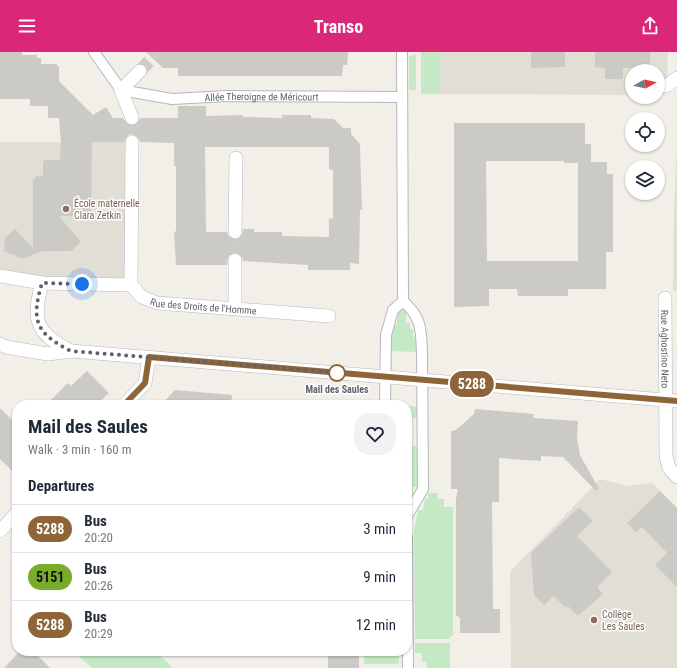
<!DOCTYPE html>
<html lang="en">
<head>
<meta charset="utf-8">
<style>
  :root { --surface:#fff; --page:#f2f2f3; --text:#1f2937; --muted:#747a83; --line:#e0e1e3; --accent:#db2777 }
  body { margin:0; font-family:"Roboto Condensed",sans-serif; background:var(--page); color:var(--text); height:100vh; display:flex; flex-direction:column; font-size:15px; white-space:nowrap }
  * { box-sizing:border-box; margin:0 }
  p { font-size:13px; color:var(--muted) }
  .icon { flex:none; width:22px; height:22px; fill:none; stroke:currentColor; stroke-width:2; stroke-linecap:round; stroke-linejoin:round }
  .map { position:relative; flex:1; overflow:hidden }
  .side { position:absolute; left:12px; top:348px; width:400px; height:256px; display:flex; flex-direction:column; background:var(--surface); border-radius:16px; box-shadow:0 1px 3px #0004 }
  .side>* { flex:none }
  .badge { padding:0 8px; border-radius:13px; font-size:14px; line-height:26px }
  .needle { width:26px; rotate:82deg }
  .controls { position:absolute; left:625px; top:12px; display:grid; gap:8px }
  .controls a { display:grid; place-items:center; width:40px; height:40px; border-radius:50%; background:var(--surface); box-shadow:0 1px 3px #0004; font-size:20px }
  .you { position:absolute; width:20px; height:20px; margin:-10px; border:3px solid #fff; border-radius:50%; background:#1a73e8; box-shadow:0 0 0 6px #1a73e833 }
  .map>.badge { position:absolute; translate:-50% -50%; box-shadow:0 0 0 2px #fff }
  h2 { padding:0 16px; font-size:15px; line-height:36px }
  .round { display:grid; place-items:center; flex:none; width:42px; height:42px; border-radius:16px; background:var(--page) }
  .head { display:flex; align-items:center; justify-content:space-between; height:68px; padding:0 16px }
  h1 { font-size:19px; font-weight:700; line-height:30px }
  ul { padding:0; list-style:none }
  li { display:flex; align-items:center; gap:12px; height:48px; padding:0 16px; border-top:1px solid var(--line) }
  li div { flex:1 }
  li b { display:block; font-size:15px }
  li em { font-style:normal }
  li .badge { min-width:44px; font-weight:700; text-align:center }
  header { display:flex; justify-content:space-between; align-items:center; height:52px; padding:0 16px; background:var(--accent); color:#fff; font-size:18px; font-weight:700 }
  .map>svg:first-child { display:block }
</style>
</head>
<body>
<header><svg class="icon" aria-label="menu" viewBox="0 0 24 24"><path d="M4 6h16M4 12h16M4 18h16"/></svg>Transo<svg class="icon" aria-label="share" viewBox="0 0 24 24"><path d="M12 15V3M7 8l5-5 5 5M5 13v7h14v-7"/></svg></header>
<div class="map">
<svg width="677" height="616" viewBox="0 0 677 616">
  <rect width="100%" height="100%" fill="#f1efe8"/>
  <g fill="#e1ded6">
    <polygon points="440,0 668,0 667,26 658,31 658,19 632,19 632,43 440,42"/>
    <polygon points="677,86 677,239 673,239 674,161"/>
    <polygon points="0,90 132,90 131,233 0,224"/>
    <polygon points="600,427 627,434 652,431 677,456 677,616 511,616 510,520"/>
  </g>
  <g fill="#c5e8c5">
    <rect x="421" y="0" width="19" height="42"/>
    <polygon points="416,3 416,38 409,38 409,4"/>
    <polygon points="398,258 406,258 406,271 410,271 410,277 413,277 413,285 416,286 416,300 391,299 393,273 397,273"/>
    <polygon points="407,354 417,355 418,366 407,366"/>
    <polygon points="407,394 417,394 417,435 413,435 413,441 408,441 408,445"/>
    <polygon points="428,441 438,441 438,447 444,447 444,455 453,455 453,584 450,584 450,587 415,587 414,478 418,458 423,458 425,447 428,447"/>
    <polygon points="415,591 450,591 450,616 427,616 427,610 422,610 422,601 415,601"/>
    <polygon points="74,599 155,599 173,616 92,616"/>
    <rect x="364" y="599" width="35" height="13"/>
  </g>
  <g fill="#cccac5" fill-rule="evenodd">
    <path d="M0,0h22v3h15v3h4v6h16v2h2v15l34,34 13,-8 7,11h10l4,6 3,2 8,-3 2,-5h38v-12h28v10l37,-1v2l39,1v-3h29v3l23,1 9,9h8v6l9,10 2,66h-2l-1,54 -9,-1v7h-42v-5l-65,-4 -1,-5 -7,-4 -7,4 -1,9h-51l-2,-34 2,1v-66h-2v-23l-34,-1 -1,-4 -7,-4 -4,1 -4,7h-32l-1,72h-2v2h-30l22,26 -10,9h-29l-19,8 -19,-8 1,-13 10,-9 18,19v-69h2l1,-3h7v-14l2,-2h15l1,-17 -2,-25h-11v-12h-18v-7h-30zM205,95h124v22l4,1v49l-4,-1v19l-47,-1v-4h-28v-3h-11l-1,7 -8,4 -6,-4 -1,-4h-21z"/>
    <polygon points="146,0 348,0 347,13 343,13 342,24 178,24 178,16 163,16"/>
    <polygon points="531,0 565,0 565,15 531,16"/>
    <polygon points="595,0 650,0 650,16 623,16 623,27 605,27 605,16 595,15"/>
    <path d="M454,71h131v21h6v18h16v12h6v78h-7v37h-38v7h-50l-1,-7h-28v17l-35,1zM486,109h78v2h14v98h-91z"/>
    <polygon points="87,319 109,341 96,353 46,353 68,331 71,334"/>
    <polygon points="175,338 232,343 231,353 161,353"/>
    <polygon points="0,356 17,373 17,424 0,407"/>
    <polygon points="475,357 534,362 533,366 578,369 577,387 580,403 599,437 596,439 563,405 541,404 541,409 499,406 499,450 492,450 493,557 500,557 500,581 460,581 460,566 456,563 456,447 458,437 451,437 451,379 456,378 474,362"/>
    <polygon points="660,439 677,456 677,535 655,513 667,501 642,475 636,480 627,471"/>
    <polygon points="579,455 593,469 577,484 612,520 597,535 603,542 578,564 568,554 566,556 554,544 544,553 534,543 531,501"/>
    <polygon points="20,599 33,599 50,616 4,616"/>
    <rect x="328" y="599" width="31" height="17"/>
  </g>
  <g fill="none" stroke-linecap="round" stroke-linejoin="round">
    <g stroke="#ccccc8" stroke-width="13" stroke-dasharray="13 6" stroke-linecap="butt">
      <polyline points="140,19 158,0"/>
      <polyline points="132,66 132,90"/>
      <polyline points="235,180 235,208"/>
    </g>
    <defs>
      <g id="pedestrian">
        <path id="s1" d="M94,0l27,38 51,9 56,-3 174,1"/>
        <path d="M403,249c19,17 18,28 19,52l1,136 -16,27"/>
        <polyline points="385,353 386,283 393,258 403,249 402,0"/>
        <polyline points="407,485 408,616"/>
      </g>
      <g id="minor">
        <polyline points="658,36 668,33 677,26"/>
        <polyline points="132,66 121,38 140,19"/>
        <path id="s2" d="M132,90l-1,143 11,12 15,6 172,13"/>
        <polyline points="235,180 236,106"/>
        <polyline points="0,224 42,231 131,233"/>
        <path d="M42,231c-10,37 -7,50 29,68"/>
        <path id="s3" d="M665,246l1,158 3,12 8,9"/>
        <polyline points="235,256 235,208"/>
        <polyline points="0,292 6,295 48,302 71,299 677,349"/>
        <polyline points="124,353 145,331 149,305"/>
        <polyline points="0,479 17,461"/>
      </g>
    </defs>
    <use href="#pedestrian" stroke="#b5b8bc" stroke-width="12"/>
    <use href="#minor" stroke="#b5b8bc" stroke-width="14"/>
    <use href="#pedestrian" stroke="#fff" stroke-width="10"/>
    <use href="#minor" stroke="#fff" stroke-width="13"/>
  </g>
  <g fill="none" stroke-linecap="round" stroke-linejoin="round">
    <defs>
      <polyline id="line" points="124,353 145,331 149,305 677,349"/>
    </defs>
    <use href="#line" stroke="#fff" stroke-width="9"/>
    <use href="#line" stroke="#8e6539" stroke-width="6"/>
    <path stroke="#5f6368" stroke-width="4" stroke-dasharray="0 7.2" d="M82,232l-40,-1c-11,37 -7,50 29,68l273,22h-7"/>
  </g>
  <g fill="#8d6e63" stroke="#fff" stroke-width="1.5">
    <circle cx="66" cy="157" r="4"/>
    <circle cx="594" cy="568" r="4"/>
  </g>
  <circle fill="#fff" stroke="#8e6539" stroke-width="2" cx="337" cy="321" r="8"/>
  <g text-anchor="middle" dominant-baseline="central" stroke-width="3" stroke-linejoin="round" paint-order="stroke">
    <g font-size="10" fill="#5f6368" stroke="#fff">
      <text stroke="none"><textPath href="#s1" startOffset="188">Allée Theroigne de Méricourt</textPath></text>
      <text stroke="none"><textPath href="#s2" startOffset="222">Rue des Droits de l'Homme</textPath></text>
      <text stroke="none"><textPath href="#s3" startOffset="51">Rue Aghostino Neto</textPath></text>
    </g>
    <g font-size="10" fill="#785e54" stroke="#fff" text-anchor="start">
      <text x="74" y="151">École maternelle<tspan x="74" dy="12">Clara Zetkin</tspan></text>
      <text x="602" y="562">Collège<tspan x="602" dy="12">Les Saules</tspan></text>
    </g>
    <g font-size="10" font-weight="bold" fill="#5f6368" stroke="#fff">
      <text x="337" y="337">Mail des Saules</text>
    </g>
  </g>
</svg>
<div class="controls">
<a><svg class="needle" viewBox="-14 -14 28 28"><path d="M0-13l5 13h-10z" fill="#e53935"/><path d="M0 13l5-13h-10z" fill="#747a83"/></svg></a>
<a><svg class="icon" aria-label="locate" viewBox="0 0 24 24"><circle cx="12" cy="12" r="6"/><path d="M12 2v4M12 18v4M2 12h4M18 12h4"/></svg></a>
<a><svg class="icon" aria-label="layers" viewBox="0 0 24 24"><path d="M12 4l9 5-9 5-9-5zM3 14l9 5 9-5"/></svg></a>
</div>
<div class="you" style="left:82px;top:232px"></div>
<b class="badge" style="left:472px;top:332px;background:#8e6539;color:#fff">5288</b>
<section class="side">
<div class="head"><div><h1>Mail des Saules</h1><p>Walk · 3 min · 160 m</p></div><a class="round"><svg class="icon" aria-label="heart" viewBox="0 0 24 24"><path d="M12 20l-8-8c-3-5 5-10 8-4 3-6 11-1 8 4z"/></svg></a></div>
<h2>Departures</h2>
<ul>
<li><span class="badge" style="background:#8e6539;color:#fff">5288</span><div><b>Bus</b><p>20:20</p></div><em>3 min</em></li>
<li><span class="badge" style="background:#79ac2b;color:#111">5151</span><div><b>Bus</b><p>20:26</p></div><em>9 min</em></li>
<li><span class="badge" style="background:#8e6539;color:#fff">5288</span><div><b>Bus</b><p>20:29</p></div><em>12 min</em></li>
</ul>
</section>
</div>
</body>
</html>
